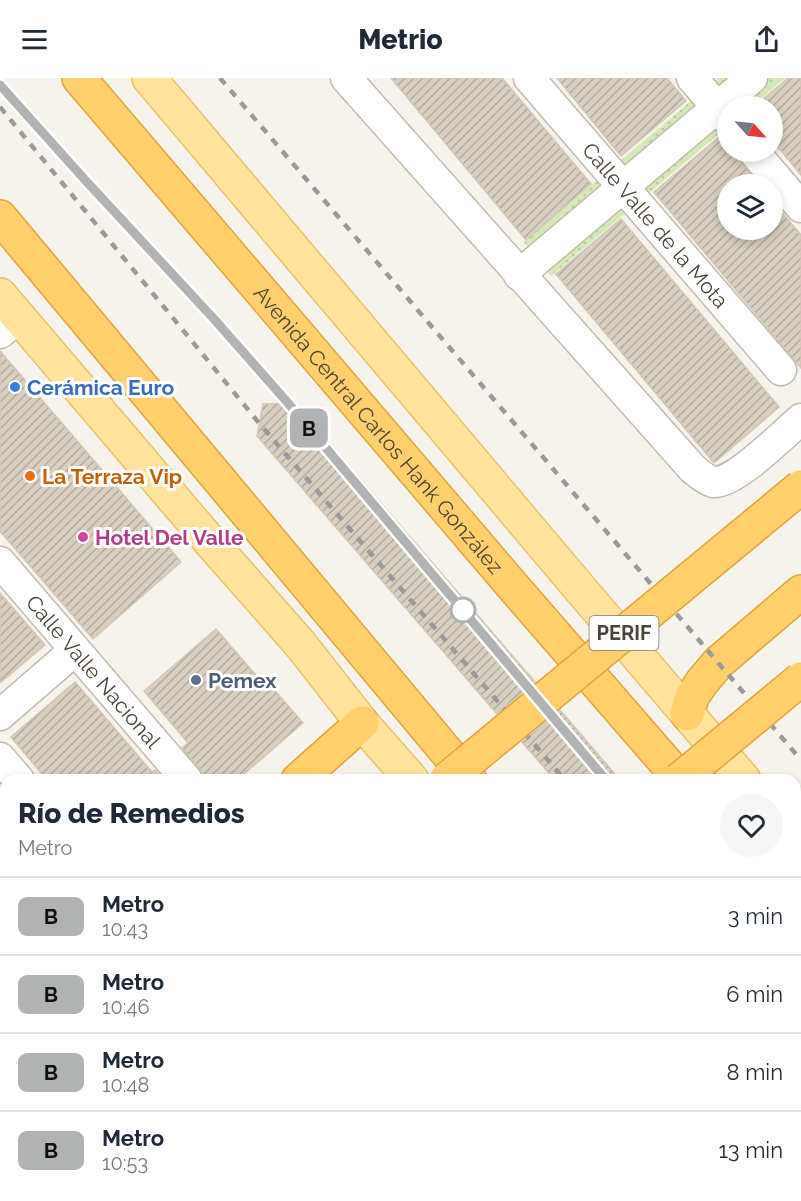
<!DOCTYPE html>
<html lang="en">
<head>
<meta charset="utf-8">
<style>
  :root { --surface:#fff; --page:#f6f6f7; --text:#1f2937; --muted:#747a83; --line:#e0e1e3 }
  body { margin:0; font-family:Raleway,sans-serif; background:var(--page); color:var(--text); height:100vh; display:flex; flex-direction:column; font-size:22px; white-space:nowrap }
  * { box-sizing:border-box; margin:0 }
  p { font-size:20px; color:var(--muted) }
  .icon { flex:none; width:33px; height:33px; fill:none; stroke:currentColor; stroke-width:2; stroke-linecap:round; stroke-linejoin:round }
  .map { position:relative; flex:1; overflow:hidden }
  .details { position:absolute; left:0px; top:696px; width:801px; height:428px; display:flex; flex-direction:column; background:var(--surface); border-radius:18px 18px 0 0; box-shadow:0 3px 9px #0003 }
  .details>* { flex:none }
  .badge { padding:0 12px; border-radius:9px; font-size:21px; line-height:39px }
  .needle { width:39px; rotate:117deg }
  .controls { position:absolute; left:717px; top:18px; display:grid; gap:12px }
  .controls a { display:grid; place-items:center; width:66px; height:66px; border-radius:50%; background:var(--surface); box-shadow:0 3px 9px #0003; font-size:30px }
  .map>.badge { position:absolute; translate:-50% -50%; box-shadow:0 0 0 3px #fff }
  .round { display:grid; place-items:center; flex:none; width:63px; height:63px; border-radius:32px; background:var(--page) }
  .summary { display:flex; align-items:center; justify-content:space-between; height:102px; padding:0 18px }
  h1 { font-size:28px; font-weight:800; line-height:45px }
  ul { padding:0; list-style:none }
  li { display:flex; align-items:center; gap:18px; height:78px; padding:0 18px; border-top:2px solid var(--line) }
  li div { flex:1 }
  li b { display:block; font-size:22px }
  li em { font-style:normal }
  li .badge { min-width:66px; font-weight:700; text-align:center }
  header { display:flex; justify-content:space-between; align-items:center; height:78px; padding:0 18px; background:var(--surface); font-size:27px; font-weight:800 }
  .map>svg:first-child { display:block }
</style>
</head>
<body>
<header><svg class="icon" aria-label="menu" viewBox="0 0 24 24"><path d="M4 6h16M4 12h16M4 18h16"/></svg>Metrio<svg class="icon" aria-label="share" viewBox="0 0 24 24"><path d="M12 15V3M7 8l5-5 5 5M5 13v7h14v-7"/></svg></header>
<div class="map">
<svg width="801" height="1123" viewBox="0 0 801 1123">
  <defs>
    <pattern id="park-dots" width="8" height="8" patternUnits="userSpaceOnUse" patternTransform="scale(1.5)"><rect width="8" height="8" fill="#d2eab5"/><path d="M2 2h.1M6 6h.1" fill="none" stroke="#b6ca9c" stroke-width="1.8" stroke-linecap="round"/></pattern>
    <pattern id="building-hatch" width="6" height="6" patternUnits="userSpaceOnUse" patternTransform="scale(1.5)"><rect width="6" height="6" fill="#d8cfc1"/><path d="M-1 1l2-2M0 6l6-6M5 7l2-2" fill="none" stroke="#b1aa9e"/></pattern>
  </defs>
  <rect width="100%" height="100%" fill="#f6f3ec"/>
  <polygon fill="url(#park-dots)" points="718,0 785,0 752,28 728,28 727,49 551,198 524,164"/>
  <g fill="url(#building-hatch)" stroke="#d3c7b4" stroke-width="1.5">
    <polygon points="391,0 502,0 591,106 526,162"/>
    <polygon points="557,0 667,0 686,23 621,78"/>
    <polygon points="788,0 801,0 801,97 772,62 772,28 755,28"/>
    <polygon points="719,59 728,69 728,74 731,74 759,106 728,106 728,152 772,152 772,123 801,157 801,290 654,114"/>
    <polygon points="621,141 779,329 714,385 556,196"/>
    <polygon points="0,273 181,484 93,561 0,453"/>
    <polygon points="295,325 535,604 497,636 257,358 263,326"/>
    <polygon points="0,515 45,567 0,605"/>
    <polygon points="216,551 268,611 271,608 303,645 237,702 204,702 204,698 200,691 182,670 188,665 144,613"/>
    <polygon points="75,604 152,694 155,692 164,702 47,702 11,659"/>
    <polygon points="560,632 620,702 555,702 522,664"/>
  </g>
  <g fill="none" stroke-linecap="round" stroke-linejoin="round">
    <defs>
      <g id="minor">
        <path d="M346,0l347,391c6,5 13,11 20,13 20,3 72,-49 88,-63"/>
        <path id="s1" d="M529,0l252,292"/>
        <polyline points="692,0 728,42"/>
        <polyline points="754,74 801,129"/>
        <polyline points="519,197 752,0"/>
        <polyline points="0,255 19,239"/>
        <path id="s2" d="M0,484l187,218"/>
        <polyline points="0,637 75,572"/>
        <polyline points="0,680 19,702"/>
        <polyline points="0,876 6,882"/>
        <polyline points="496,1123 502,1118"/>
      </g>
      <g id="major">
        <polyline points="149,0 582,513 744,702"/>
        <polyline points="0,217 213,467 301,567 362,645 412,702"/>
        <polyline points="795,763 801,770"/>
        <polyline points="766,1118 771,1123"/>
      </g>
      <g id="highway">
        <path id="s3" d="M79,0l437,512 165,190"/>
        <polyline points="0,139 470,702"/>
        <polyline points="687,636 692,619 702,604 719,584 801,514"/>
        <polyline points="298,702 362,645"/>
        <polyline points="795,839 801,846"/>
        <polyline points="0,957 6,952"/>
        <polyline points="0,1071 6,1066"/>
        <polyline points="795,1077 801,1084"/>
        <polyline points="66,1123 72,1118"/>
        <polyline points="173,1123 179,1118"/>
      </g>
    </defs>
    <use href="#minor" stroke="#c2bbae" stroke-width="33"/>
    <use href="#major" stroke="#e6c16a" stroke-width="36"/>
    <use href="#highway" stroke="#e0a43c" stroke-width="36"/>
    <use href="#minor" stroke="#fff" stroke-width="30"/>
    <use href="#major" stroke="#ffe39c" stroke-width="33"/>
    <use href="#highway" stroke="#ffcf6e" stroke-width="33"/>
    <g stroke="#9a9a9a" stroke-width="4.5" stroke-dasharray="8 8" stroke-linecap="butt">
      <polyline points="220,0 801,682"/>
      <polyline points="0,7 86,103 200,224 288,325 606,702"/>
      <polyline points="0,29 259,345 565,702"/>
      <polyline points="795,924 801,931"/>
      <polyline points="795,972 801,979"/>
    </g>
    <defs>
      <g id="highway-bridge">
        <polyline points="446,702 801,409"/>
        <polyline points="679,702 801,601"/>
      </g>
    </defs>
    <use href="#highway-bridge" stroke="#e0a43c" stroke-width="36" stroke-linecap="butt"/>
    <use href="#highway-bridge" stroke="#ffcf6e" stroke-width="33"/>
  </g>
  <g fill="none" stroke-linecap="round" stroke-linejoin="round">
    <defs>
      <polyline id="line" points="0,7 86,103 214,241 288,325 606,702"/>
    </defs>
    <use href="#line" stroke="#fff" stroke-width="14"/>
    <use href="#line" stroke="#b1b3b3" stroke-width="9"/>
  </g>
  <circle fill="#3f7fe0" stroke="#fff" stroke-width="2" cx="15" cy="309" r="6"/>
  <circle fill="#e8710a" stroke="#fff" stroke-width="2" cx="30" cy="398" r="6"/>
  <circle fill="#d1479c" stroke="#fff" stroke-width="2" cx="83" cy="459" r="6"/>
  <circle fill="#fff" stroke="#b1b3b3" stroke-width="3" cx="463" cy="532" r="12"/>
  <circle fill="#5c6f8a" stroke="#fff" stroke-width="2" cx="196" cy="602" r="6"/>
  <g text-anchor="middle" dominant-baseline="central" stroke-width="6" stroke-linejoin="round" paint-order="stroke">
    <rect fill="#fff" stroke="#817c74" stroke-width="1.5" x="589.5" y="538" width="69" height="34" rx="4.5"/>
    <g font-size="20" font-weight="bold" fill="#4b4439">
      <text x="624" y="555">PERIF</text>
    </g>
    <g font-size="21" fill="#4b4439" stroke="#fff">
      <text stroke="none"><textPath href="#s1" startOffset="194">Calle Valle de la Mota</textPath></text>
      <text stroke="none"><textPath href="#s3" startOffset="462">Avenida Central Carlos Hank González</textPath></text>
      <text stroke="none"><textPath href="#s2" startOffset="144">Calle Valle Nacional</textPath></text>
    </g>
    <g font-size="21" font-weight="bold" fill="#366cbe" stroke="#fff" text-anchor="start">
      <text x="27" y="309">Cerámica Euro</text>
    </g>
    <g font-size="21" font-weight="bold" fill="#c56008" stroke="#fff" text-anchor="start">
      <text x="42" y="398">La Terraza Vip</text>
    </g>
    <g font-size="21" font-weight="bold" fill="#b23c85" stroke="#fff" text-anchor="start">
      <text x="95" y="459">Hotel Del Valle</text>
    </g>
    <g font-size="21" font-weight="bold" fill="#4e5e75" stroke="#fff" text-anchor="start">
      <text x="208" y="602">Pemex</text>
    </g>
  </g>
</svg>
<div class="controls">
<a><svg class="needle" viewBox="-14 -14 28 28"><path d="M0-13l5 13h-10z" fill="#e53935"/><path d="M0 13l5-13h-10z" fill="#747a83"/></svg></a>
<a><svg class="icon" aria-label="layers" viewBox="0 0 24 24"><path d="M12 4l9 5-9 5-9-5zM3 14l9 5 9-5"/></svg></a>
</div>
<b class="badge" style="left:309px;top:350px;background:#b1b3b3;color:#111">B</b>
<section class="details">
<div class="summary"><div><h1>Río de Remedios</h1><p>Metro</p></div><a class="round"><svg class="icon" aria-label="heart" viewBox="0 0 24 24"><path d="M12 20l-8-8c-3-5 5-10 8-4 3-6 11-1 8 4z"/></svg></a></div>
<ul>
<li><span class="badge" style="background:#b1b3b3;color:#111">B</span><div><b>Metro</b><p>10:43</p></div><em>3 min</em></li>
<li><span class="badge" style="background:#b1b3b3;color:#111">B</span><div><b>Metro</b><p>10:46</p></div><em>6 min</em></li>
<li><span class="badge" style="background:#b1b3b3;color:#111">B</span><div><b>Metro</b><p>10:48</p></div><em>8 min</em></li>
<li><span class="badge" style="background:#b1b3b3;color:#111">B</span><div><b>Metro</b><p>10:53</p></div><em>13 min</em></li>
</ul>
</section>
</div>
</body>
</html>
